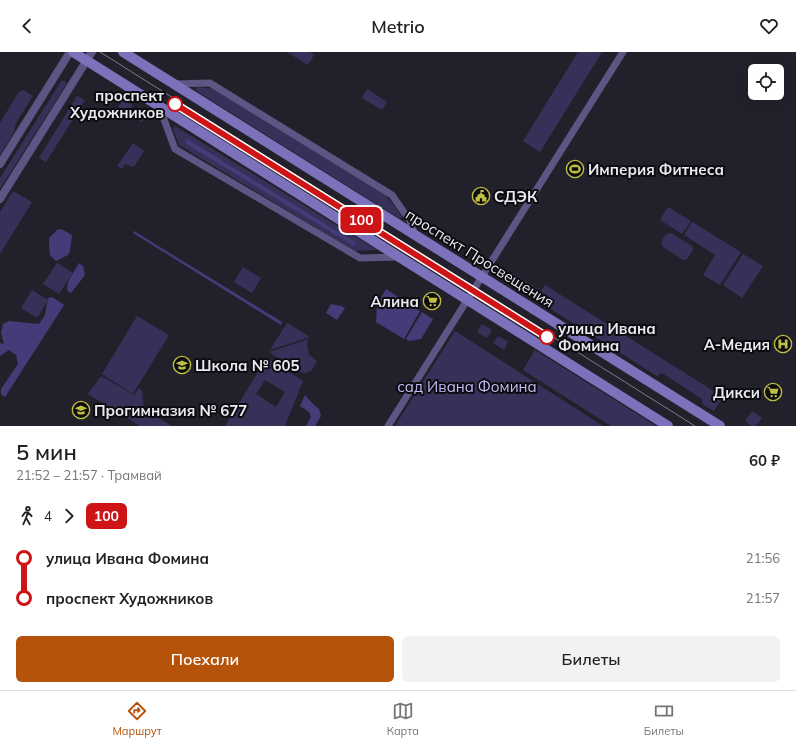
<!DOCTYPE html>
<html lang="ru">
<head>
<meta charset="utf-8">
<style>
  :root { --surface:#fff; --page:#f2f2f2; --text:#222; --muted:#767676; --line:#e0e0e0; --accent:#b45309 }
  body { margin:0; font-family:Mulish,sans-serif; background:var(--page); color:var(--text); height:100vh; display:flex; flex-direction:column; font-size:15px; white-space:nowrap }
  * { box-sizing:border-box; margin:0 }
  p { font-size:13px; color:var(--muted) }
  .icon { flex:none; width:22px; height:22px; fill:none; stroke:currentColor; stroke-width:2; stroke-linecap:round; stroke-linejoin:round }
  .map { position:relative; height:374px; overflow:hidden }
  .drawer { display:flex; flex-direction:column; background:var(--surface); flex:1 }
  .drawer>* { flex:none }
  .badge { padding:0 8px; border-radius:6px; font-size:14px; line-height:26px }
  .controls { position:absolute; left:748px; top:12px; display:grid; gap:8px }
  .controls a { display:grid; place-items:center; width:36px; height:36px; border-radius:6px; background:var(--surface); box-shadow:0 4px 16px #0002; font-size:20px }
  .map>.badge { position:absolute; translate:-50% -50%; box-shadow:0 0 0 2px #fff }
  .legs { display:flex; align-items:center; gap:6px; height:44px; padding:0 16px; font-size:13px }
  .legs p { margin-inline-start:auto }
  .summary { display:flex; align-items:center; justify-content:space-between; height:68px; padding:0 16px }
  h1 { font-size:22px; font-weight:600; line-height:30px }
  .cta { display:flex; gap:8px; margin-top:auto; padding:8px 16px }
  .cta a { flex:1; height:46px; border-radius:6px; background:var(--accent); color:#fff; font-size:16px; font-weight:600; line-height:46px; text-align:center }
  .cta a+a { background:var(--page); color:var(--text) }
  ul { padding:0 16px; list-style:none }
  li { display:flex; align-items:center; gap:14px; height:40px; font-size:15px }
  li i { display:grid; place-items:center; width:6px; height:100%; margin:0 5px; background:currentColor }
  li i::after { content:''; width:10px; height:10px; margin:-5px; border:3px solid; border-radius:50%; background:var(--surface) }
  li p { margin-inline-start:auto }
  li:first-child i { background:linear-gradient(#0000 50%,currentColor 0) }
  li:last-child i { background:linear-gradient(currentColor 50%,#0000 0) }
  header { display:flex; justify-content:space-between; align-items:center; height:52px; padding:0 16px; background:var(--surface); font-size:18px; font-weight:600 }
  .tabs { display:flex; justify-content:space-around; align-items:center; height:56px; border-top:1px solid var(--line); background:var(--surface); font-size:11px; color:var(--muted) }
  .tabs a { display:grid; justify-items:center; gap:2px }
  .tabs .selected { color:var(--accent) }
  .map>svg:first-child { display:block }
</style>
</head>
<body>
<header><svg class="icon" aria-label="back" viewBox="0 0 24 24"><path d="M15 5l-7 7 7 7"/></svg>Metrio<svg class="icon" aria-label="heart" viewBox="0 0 24 24"><path d="M12 20l-8-8c-3-5 5-10 8-4 3-6 11-1 8 4z"/></svg></header>
<div class="map">
<svg width="796" height="374" viewBox="0 0 796 374">
  <rect width="100%" height="100%" fill="#22212b"/>
  <g fill="#373159" fill-rule="evenodd">
    <polygon points="287,0 310,0 314,3 308,13"/>
    <polygon points="578,0 602,0 540,100 523,89"/>
    <polygon points="62,28 67,31 0,137 0,126"/>
    <polygon points="198,35 215,37 384,141 393,152 402,165 400,167 195,38"/>
    <polygon points="367,37 387,50 382,58 362,46"/>
    <polygon points="23,38 33,44 16,71 14,80 0,103 0,71 19,40"/>
    <polygon points="104,42 113,42 117,44 111,52 101,46"/>
    <polygon points="77,44 85,48 46,110 39,106"/>
    <polygon points="123,47 133,53 127,61 118,55"/>
    <polygon points="138,56 147,62 142,70 133,65"/>
    <polygon points="175,74 377,198 355,199 179,93 173,77"/>
    <polygon points="133,91 144,99 134,115 125,112 122,117 117,114"/>
    <polygon points="13,139 32,150 0,202 0,160"/>
    <polygon points="668,155 691,169 682,182 660,168"/>
    <polygon points="692,170 741,200 720,233 703,223 715,203 684,183"/>
    <path d="M671,181l21,13 1,4 -6,9 -4,1 -21,-14c-2,-6 2,-12 9,-13z"/>
    <polygon points="743,202 763,214 742,246 723,233"/>
    <polygon points="57,211 73,221 59,242 43,232"/>
    <polygon points="243,215 261,226 252,241 234,230"/>
    <polygon points="513,221 541,239 545,233 723,345 714,359 702,352 702,347 662,321 657,324 508,230"/>
    <polygon points="32,238 48,248 37,266 21,256"/>
    <polygon points="137,264 169,283 133,342 102,322"/>
    <polygon points="287,271 310,285 270,298"/>
    <polygon points="482,272 492,278 487,286 477,280"/>
    <polygon points="455,279 603,374 395,374"/>
    <polygon points="498,284 508,290 504,298 493,291"/>
    <path d="M309,287l-2,5 2,11 8,6c-4,7 -5,12 -15,12l-33,-21z"/>
    <polygon points="535,298 656,374 611,374 523,318"/>
    <path d="M270,308l33,21 -18,45h-60l36,-59zM265,328l20,12 -9,15 -20,-13z"/>
    <polygon points="101,324 134,343 139,336 142,339 144,358 172,374 140,374 88,342"/>
    <polygon points="752,359 762,366 756,374 751,374 745,369"/>
  </g>
  <g fill="#463b79">
    <polygon points="187,87 356,191 354,194 185,91"/>
    <polygon points="58,177 63,178 72,183 70,199 68,203 56,209 50,203 49,193 49,186"/>
    <polygon points="134,179 282,270 281,273 133,181"/>
    <polygon points="79,211 83,214 85,223 71,241 67,239 68,230"/>
    <polygon points="386,237 420,259 404,287 376,270 377,253"/>
    <polygon points="52,245 64,253 5,345 1,342 1,337 18,312 16,303 9,298 0,304 0,291 4,292 1,281 3,272 9,269 39,272 45,263 48,246"/>
    <polygon points="331,252 341,254 345,256 337,268 326,261"/>
    <polygon points="422,260 433,267 421,287 409,289 406,287"/>
    <polygon points="305,343 314,353 319,357 321,364 315,374 306,374 311,365 309,360 300,354"/>
  </g>
  <g fill="none" stroke-linecap="round" stroke-linejoin="round">
    <g stroke="#5b5683" stroke-width="7">
      <polyline points="174,32 210,31 392,143 410,169 415,183"/>
      <polyline points="159,54 175,97 360,206 399,205"/>
      <polyline points="388,374 623,0"/>
    </g>
    <g stroke="#5b5683" stroke-width="8">
      <polyline points="0,112 70,0"/>
      <polyline points="0,147 92,0"/>
    </g>
    <g stroke="#7c72bb" stroke-width="10">
      <polyline points="73,0 668,374"/>
      <polyline points="123,0 720,374"/>
    </g>
    <polyline stroke="#7d7c85" stroke-width="1" points="100,0 695,374"/>
  </g>
  <g fill="none" stroke-linecap="round" stroke-linejoin="round">
    <defs>
      <polyline id="line-1" points="175,52 547,285"/>
    </defs>
    <use href="#line-1" stroke="#fff" stroke-width="9"/>
    <use href="#line-1" stroke="#ce1417" stroke-width="6"/>
  </g>
  <defs>
    <symbol id="stadium-ring" viewBox="-11 -11 22 22"><circle r="9.5" fill="#0c0b10" stroke="#bfbe41" stroke-width="1.5"/><path d="M0-5a6.5 5 0 1 0 0 10a6.5 5 0 1 0 0-10ZM-3.5-1.8h7v3.6h-7Z" fill="#bfbe41"/></symbol>
    <symbol id="civic-ring" viewBox="-11 -11 22 22"><circle r="9.5" fill="#0c0b10" stroke="#bfbe41" stroke-width="1.5"/><path d="M-.6-6.5H3V-4.5H.6V-3L4-1V1h2V6H-6V1h2V-1L-.6-3ZM-1.2 2.5V6h2.4V2.5Z" fill="#bfbe41"/></symbol>
    <symbol id="supermarket-ring" viewBox="-11 -11 22 22"><circle r="9.5" fill="#0c0b10" stroke="#bfbe41" stroke-width="1.5"/><path d="M-6-5.5h2.5l.6 2H6L4.5 2H-2.5L-4.4-4H-6ZM-1.5 3.2a1.3 1.3 0 1 0 .1 0ZM3 3.2a1.3 1.3 0 1 0 .1 0Z" fill="#bfbe41"/></symbol>
    <symbol id="hospital-ring" viewBox="-11 -11 22 22"><circle r="9.5" fill="#0c0b10" stroke="#bfbe41" stroke-width="1.5"/><path d="M-5-5h3v3.5h4V-5h3V5h-3V1.5h-4V5h-3Z" fill="#bfbe41"/></symbol>
    <symbol id="school-ring" viewBox="-11 -11 22 22"><circle r="9.5" fill="#0c0b10" stroke="#bfbe41" stroke-width="1.5"/><path d="M0-5L7-2L0 1L-7-2ZM-4 1L0 2.5L4 1V4Q0 6-4 4Z" fill="#bfbe41"/></symbol>
  </defs>
  <g fill-rule="evenodd">
    <use href="#stadium-ring" x="565" y="107" width="20" height="20"/>
    <use href="#civic-ring" x="471" y="134" width="20" height="20"/>
    <use href="#supermarket-ring" x="422" y="239" width="20" height="20"/>
    <use href="#hospital-ring" x="773" y="282" width="20" height="20"/>
    <use href="#school-ring" x="172" y="303" width="20" height="20"/>
    <use href="#supermarket-ring" x="763" y="330" width="20" height="20"/>
    <use href="#school-ring" x="71" y="348" width="20" height="20"/>
  </g>
  <g fill="#fff" stroke="#ce1417" stroke-width="2">
    <circle cx="175" cy="52" r="7"/>
    <circle cx="547" cy="285" r="7"/>
  </g>
  <g text-anchor="middle" dominant-baseline="central" stroke-width="4" stroke-linejoin="round" paint-order="stroke">
    <g font-size="15" font-weight="bold" fill="#e9e9f0" stroke="#0c0b10" text-anchor="end">
      <text x="164" y="43">проспект<tspan x="164" dy="17">Художников</tspan></text>
      <text x="558" y="276" text-anchor="start">улица Ивана<tspan x="558" dy="17">Фомина</tspan></text>
    </g>
    <g font-size="15" font-weight="bold" fill="#e9e9f0" stroke="#0c0b10" text-anchor="start">
      <text x="588" y="117">Империя Фитнеса</text>
      <text x="494" y="144">СДЭК</text>
      <text x="419" y="249" text-anchor="end">Алина</text>
      <text x="770" y="292" text-anchor="end">А-Медия</text>
      <text x="195" y="313">Школа № 605</text>
      <text x="760" y="340" text-anchor="end">Дикси</text>
      <text x="94" y="358">Прогимназия № 677</text>
    </g>
    <g font-size="15" fill="#e9e9f0" stroke="#0c0b10">
      <text transform="translate(480 206) rotate(32)">проспект Просвещения</text>
    </g>
    <g font-size="15" fill="#c3bdf6" stroke="#0c0b10">
      <text x="467" y="334">сад Ивана Фомина</text>
    </g>
  </g>
</svg>
<div class="controls">
<a><svg class="icon" aria-label="locate" viewBox="0 0 24 24"><circle cx="12" cy="12" r="6"/><path d="M12 2v4M12 18v4M2 12h4M18 12h4"/></svg></a>
</div>
<b class="badge" style="left:361px;top:168px;background:#ce1417;color:#fff">100</b>
</div>
<section class="drawer">
<div class="summary"><div><h1>5 мин</h1><p>21:52 – 21:57 · Трамвай</p></div><b>60 ₽</b></div>
<div class="legs"><svg class="icon" aria-label="walk" viewBox="0 0 24 24"><circle cx="13" cy="4" r="2"/><path d="M13 8l-2 6 4 7M11 14l-3 7M7 12l3-4h3l4 4"/></svg>4<svg class="icon" aria-label="forward" viewBox="0 0 24 24"><path d="M9 5l7 7-7 7"/></svg><b class="badge" style="background:#ce1417;color:#fff">100</b></div>
<ul>
<li><i style="color:#ce1417"></i><b>улица Ивана Фомина</b><p>21:56</p></li>
<li><i style="color:#ce1417"></i><b>проспект Художников</b><p>21:57</p></li>
</ul>
<div class="cta"><a>Поехали</a><a>Билеты</a></div>
</section>
<nav class="tabs">
<a class="selected"><svg class="icon" aria-label="directions" viewBox="0 0 24 24"><path d="M12 3l9 9-9 9-9-9zM9 14v-3h6M13 9l2 2-2 2"/></svg>Маршрут</a>
<a><svg class="icon" aria-label="map" viewBox="0 0 24 24"><path d="M3 6l6-2 6 2 6-2v14l-6 2-6-2-6 2zM9 4v14M15 6v14"/></svg>Карта</a>
<a><svg class="icon" aria-label="tickets" viewBox="0 0 24 24"><path d="M3 7h18v10H3zM15 7v10"/></svg>Билеты</a>
</nav>
</body>
</html>
